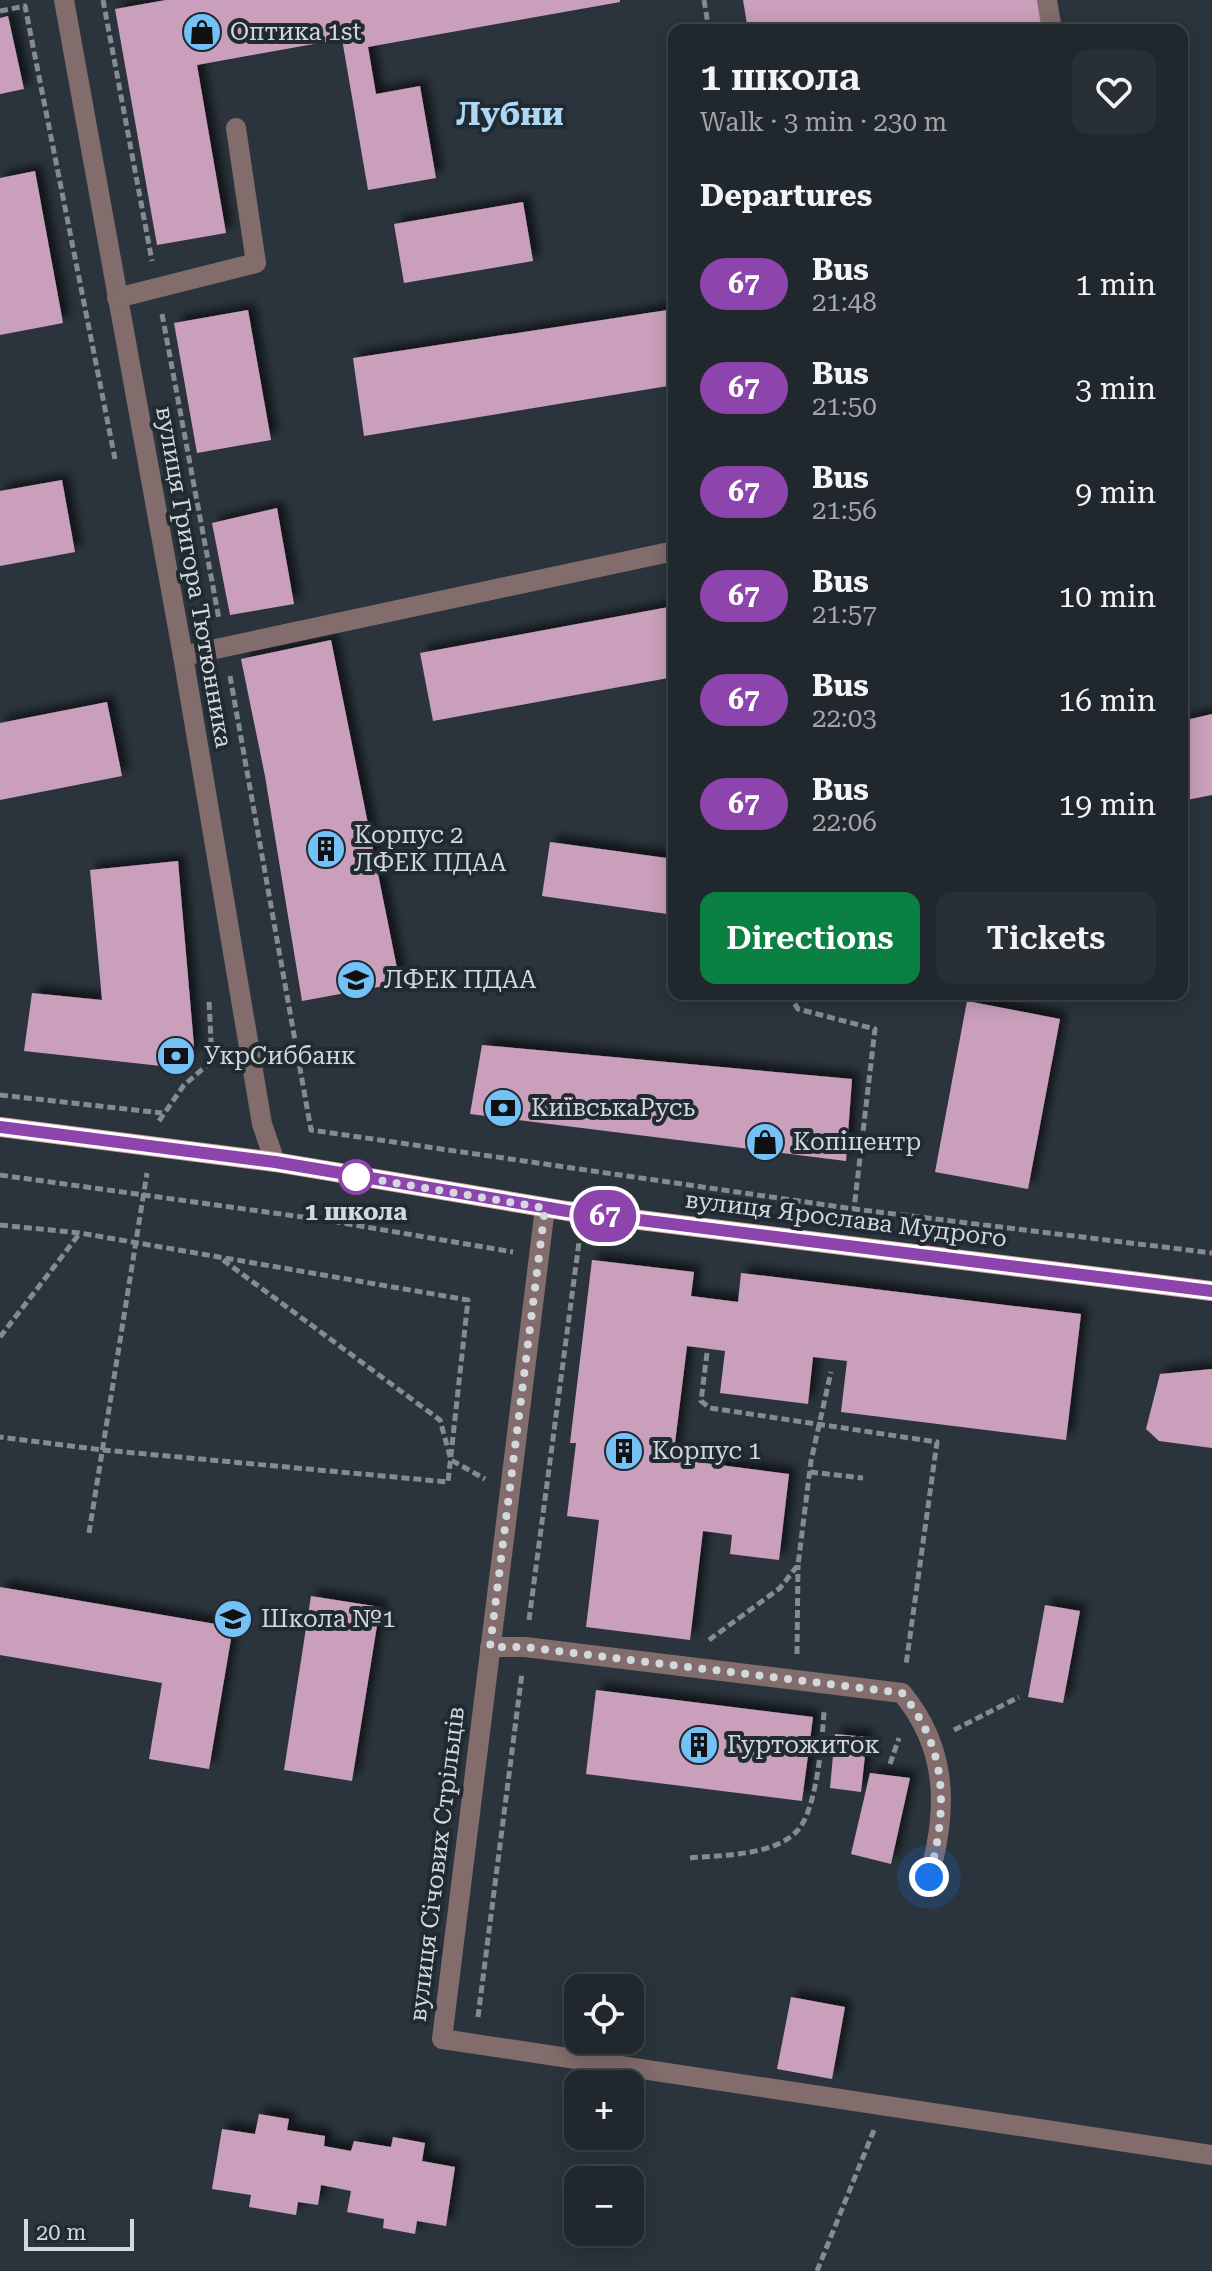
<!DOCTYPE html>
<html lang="en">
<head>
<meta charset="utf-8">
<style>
  :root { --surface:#20272d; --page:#282f35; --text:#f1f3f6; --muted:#a2a5aa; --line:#3d4449; --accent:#0b8043 }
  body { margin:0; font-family:"Roboto Serif",serif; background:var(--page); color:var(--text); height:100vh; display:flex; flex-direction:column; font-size:30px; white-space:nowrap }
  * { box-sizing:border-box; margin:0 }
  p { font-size:26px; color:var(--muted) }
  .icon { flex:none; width:44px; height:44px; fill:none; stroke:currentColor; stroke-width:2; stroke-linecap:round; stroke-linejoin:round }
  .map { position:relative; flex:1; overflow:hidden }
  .panel { position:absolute; left:668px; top:24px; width:520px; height:976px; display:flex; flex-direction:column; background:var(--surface); border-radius:16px; box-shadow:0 4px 20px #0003,0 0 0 2px var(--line) }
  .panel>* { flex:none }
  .badge { padding:0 16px; border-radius:26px; font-size:28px; line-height:52px }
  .fabs { position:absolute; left:564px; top:1974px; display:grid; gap:16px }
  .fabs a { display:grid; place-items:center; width:80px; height:80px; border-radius:16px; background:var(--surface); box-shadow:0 4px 20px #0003,0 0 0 2px var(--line); font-size:40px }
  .scale { position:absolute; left:24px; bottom:20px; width:110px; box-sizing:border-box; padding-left:8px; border:4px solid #d2d8dd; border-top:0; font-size:22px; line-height:28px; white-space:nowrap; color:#d2d8dd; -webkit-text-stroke:6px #212a31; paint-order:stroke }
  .you { position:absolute; width:40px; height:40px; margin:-20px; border:6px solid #fff; border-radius:50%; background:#1a73e8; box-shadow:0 0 0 12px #1a73e833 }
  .map>.badge { position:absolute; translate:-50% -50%; box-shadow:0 0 0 4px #fff }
  h2 { padding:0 32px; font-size:30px; line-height:72px }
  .round { display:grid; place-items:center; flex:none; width:84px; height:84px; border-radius:16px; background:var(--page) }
  .overview { display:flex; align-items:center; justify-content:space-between; height:136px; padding:0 32px }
  h1 { font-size:38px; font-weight:600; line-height:60px }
  .primary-button { display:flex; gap:16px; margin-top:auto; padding:16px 32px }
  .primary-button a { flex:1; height:92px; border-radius:16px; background:var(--accent); color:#fff; font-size:32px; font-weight:600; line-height:92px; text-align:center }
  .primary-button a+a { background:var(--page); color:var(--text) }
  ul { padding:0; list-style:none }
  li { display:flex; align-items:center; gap:24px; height:104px; padding:0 32px }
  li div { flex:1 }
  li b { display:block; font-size:30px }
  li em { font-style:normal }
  li .badge { min-width:88px; font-weight:700; text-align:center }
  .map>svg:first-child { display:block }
</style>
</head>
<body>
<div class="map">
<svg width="1212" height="2271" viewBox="0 0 1212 2271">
  <defs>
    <filter id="shadow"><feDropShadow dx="7" dy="-7" stdDeviation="4" flood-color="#0009"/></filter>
  </defs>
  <rect width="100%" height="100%" fill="#2b343c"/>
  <g fill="#c99fbb" filter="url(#shadow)">
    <polygon points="166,0 620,0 620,2 368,47 376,94 420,86 436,178 368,190 342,39 197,65 226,233 157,245 115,9"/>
    <polygon points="743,0 1041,0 1046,30 748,30"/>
    <polygon points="8,16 24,89 0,94 0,18"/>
    <polygon points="35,171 63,323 0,335 0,178"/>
    <polygon points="523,202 533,261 404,283 394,224"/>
    <polygon points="674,309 674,385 364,436 353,358"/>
    <polygon points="248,310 271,440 197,453 174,323"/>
    <polygon points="62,480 75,552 0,566 0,491"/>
    <polygon points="277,508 294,604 230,615 212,523"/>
    <polygon points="674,606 674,677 433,721 420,653"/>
    <polygon points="331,640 400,983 302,1001 265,776 241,659"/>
    <polygon points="107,702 122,776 0,800 0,723"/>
    <polygon points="1212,714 1212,795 1182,801 1182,721"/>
    <polygon points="550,842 674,859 674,915 542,896"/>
    <polygon points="178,861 194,1046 184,1064 161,1066 24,1051 32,993 102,1000 90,870"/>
    <polygon points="967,1001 1060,1019 1028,1189 935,1172"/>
    <polygon points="482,1045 852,1079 846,1161 470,1114"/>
    <polygon points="592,1260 694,1272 691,1296 738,1302 741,1273 1081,1314 1066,1440 841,1412 847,1361 813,1357 808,1404 720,1393 725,1351 687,1346 673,1459 789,1474 779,1560 730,1554 732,1535 703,1531 690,1640 586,1627 599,1520 567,1516 576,1443 570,1443"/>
    <polygon points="1212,1369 1212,1448 1159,1441 1146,1429 1160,1374"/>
    <polygon points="0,1587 233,1627 209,1769 149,1759 162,1683 0,1655"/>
    <polygon points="311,1596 380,1607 352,1781 284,1770"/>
    <polygon points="1045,1605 1080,1611 1063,1703 1028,1697"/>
    <polygon points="596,1690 813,1717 802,1801 586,1774"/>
    <polygon points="835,1734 867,1737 861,1792 830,1788"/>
    <polygon points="870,1773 910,1778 891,1864 851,1854"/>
    <polygon points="791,1997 845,2007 832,2079 777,2069"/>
    <polygon points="259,2114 289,2119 287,2130 325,2136 324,2146 351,2151 354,2141 391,2147 393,2137 425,2143 422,2161 455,2167 446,2226 417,2221 415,2234 383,2228 384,2219 347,2212 351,2191 321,2185 318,2205 298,2202 296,2215 249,2207 251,2195 212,2189 222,2129 255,2134"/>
  </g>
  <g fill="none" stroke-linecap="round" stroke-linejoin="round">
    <g stroke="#848c92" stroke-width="5" stroke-dasharray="8 4" stroke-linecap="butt">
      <polyline points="103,0 152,261"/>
      <polyline points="704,0 709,30"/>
      <polyline points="0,11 25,6 115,459"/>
      <polyline points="162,314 219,619"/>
      <polyline points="230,676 311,1130 854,1209 1212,1253"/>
      <polyline points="788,994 798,1009 875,1029 854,1209"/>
      <polyline points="0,1095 162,1113"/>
      <polyline points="159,1121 184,1085 212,1061 209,1000"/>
      <polyline points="0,1175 331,1221 513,1252"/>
      <polyline points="0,1225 80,1233 468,1300 448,1482 103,1450 0,1437"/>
      <polyline points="223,1260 440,1420 451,1460 485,1479"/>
      <polyline points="0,1337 80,1233"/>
      <polyline points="707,1353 701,1401 710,1408 937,1442 906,1665"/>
      <polyline points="810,1472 863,1478"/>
      <polyline points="89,1533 147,1173"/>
      <polyline points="529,1620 579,1242"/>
      <polyline points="709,1640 780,1588 798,1565 811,1461 831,1372"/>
      <polyline points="797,1654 798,1565"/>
      <polyline points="954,1730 1019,1697"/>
      <polyline points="890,1764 899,1738"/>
      <path d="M690,1858c31,-3 84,-2 107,-27 20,-21 25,-90 27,-119"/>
      <polyline points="478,2017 522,1673"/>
      <polyline points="817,2271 874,2130"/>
    </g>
    <g stroke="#826c6c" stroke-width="20">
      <polyline points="64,0 183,656 262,1124 275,1162"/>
      <polyline points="1047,0 1052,30"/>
      <polyline points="117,298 256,263 236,128"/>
      <polyline points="183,656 674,551"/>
      <polyline points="545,1208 442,2039 1212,2155"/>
      <path d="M490,1647h35l377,46c46,56 46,116 27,184"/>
    </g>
    <polyline stroke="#d0a4a5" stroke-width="20" points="0,1127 275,1162 567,1211 1212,1291"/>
  </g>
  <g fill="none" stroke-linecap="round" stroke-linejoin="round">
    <defs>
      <polyline id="line" points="0,1127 275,1162 567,1211 1212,1291"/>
    </defs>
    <use href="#line" stroke="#fff" stroke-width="18"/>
    <use href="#line" stroke="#8e44ad" stroke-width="12"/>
    <path stroke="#d2d8dd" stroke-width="8" stroke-dasharray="0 14.4" d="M356,1177l-8,-2 197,33 -55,439h35l377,46c46,56 46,116 27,184"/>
  </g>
  <defs>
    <symbol id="shop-disc" viewBox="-11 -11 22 22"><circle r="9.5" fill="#73c1f6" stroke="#212a31"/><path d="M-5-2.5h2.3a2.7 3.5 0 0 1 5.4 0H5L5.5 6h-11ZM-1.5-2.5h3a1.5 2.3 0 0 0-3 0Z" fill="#111"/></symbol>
    <symbol id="building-disc" viewBox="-11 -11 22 22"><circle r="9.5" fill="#73c1f6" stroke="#212a31"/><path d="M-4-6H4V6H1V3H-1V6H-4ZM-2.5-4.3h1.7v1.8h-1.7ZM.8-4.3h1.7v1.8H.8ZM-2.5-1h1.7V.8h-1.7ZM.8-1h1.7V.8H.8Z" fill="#111"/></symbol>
    <symbol id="university-disc" viewBox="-11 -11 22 22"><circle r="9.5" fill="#73c1f6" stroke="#212a31"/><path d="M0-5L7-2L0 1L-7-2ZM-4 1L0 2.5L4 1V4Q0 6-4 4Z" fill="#111"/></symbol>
    <symbol id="bank-disc" viewBox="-11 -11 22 22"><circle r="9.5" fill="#73c1f6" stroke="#212a31"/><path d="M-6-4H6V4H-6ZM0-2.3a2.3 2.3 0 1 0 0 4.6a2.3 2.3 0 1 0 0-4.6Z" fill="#111"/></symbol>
    <symbol id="school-disc" viewBox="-11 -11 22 22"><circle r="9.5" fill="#73c1f6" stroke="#212a31"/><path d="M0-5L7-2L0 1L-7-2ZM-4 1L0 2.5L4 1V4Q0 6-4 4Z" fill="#111"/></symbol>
  </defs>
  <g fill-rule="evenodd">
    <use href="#shop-disc" x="180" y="10" width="44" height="44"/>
    <use href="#building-disc" x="304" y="827" width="44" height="44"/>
    <use href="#university-disc" x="334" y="958" width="44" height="44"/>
    <use href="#bank-disc" x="154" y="1034" width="44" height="44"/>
    <use href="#bank-disc" x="481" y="1086" width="44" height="44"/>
    <use href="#shop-disc" x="743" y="1120" width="44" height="44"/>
    <use href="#building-disc" x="602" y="1429" width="44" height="44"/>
    <use href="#school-disc" x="211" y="1597" width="44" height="44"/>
    <use href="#building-disc" x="677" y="1723" width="44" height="44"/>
  </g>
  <circle fill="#fff" stroke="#8e44ad" stroke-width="4" cx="356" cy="1177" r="16"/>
  <g text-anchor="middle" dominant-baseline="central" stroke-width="8" stroke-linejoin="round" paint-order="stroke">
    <g font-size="24" fill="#d2d8dd" stroke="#212a31" text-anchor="start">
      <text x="230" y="32">Оптика 1st</text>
      <text x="354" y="835">Корпус 2<tspan x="354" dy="28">ЛФЕК ПДАА</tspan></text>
      <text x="384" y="980">ЛФЕК ПДАА</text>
      <text x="204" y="1056">УкрСиббанк</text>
      <text x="531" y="1108">КиївськаРусь</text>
      <text x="793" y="1142">Копіцентр</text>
      <text x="652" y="1451">Корпус 1</text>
      <text x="261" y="1619">Школа №1</text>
      <text x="727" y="1745">Гуртожиток</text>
    </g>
    <g font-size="24" fill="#d2d8dd" stroke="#212a31">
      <text transform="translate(194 577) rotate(80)">вулиця Григора Тютюнника</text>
      <text transform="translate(846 1219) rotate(7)">вулиця Ярослава Мудрого</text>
      <text transform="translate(437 1864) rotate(-83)">вулиця Січових Стрільців</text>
    </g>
    <g font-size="24" font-weight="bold" fill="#d2d8dd" stroke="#212a31">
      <text x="356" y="1212">1 школа</text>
    </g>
    <g font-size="32" font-weight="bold" fill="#aed7f5" stroke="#212a31">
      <text x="510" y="114">Лубни</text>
    </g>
  </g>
</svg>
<div class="fabs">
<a><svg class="icon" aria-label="locate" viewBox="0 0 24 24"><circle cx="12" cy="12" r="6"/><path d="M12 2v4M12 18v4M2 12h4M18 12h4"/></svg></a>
<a>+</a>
<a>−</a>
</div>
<div class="scale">20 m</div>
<div class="you" style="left:929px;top:1877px"></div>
<b class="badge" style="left:605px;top:1216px;background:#8e44ad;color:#fff">67</b>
<section class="panel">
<div class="overview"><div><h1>1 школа</h1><p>Walk · 3 min · 230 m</p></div><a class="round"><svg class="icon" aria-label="heart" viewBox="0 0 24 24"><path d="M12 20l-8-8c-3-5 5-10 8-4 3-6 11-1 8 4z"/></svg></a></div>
<h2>Departures</h2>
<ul>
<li><span class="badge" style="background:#8e44ad;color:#fff">67</span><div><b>Bus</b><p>21:48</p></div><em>1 min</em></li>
<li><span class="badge" style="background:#8e44ad;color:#fff">67</span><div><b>Bus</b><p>21:50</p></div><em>3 min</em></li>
<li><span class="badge" style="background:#8e44ad;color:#fff">67</span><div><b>Bus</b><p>21:56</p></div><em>9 min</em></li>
<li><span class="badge" style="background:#8e44ad;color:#fff">67</span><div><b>Bus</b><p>21:57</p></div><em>10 min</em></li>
<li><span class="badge" style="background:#8e44ad;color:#fff">67</span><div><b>Bus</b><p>22:03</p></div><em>16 min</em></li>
<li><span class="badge" style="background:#8e44ad;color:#fff">67</span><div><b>Bus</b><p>22:06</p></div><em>19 min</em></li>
</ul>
<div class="primary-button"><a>Directions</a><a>Tickets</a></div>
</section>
</div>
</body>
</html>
